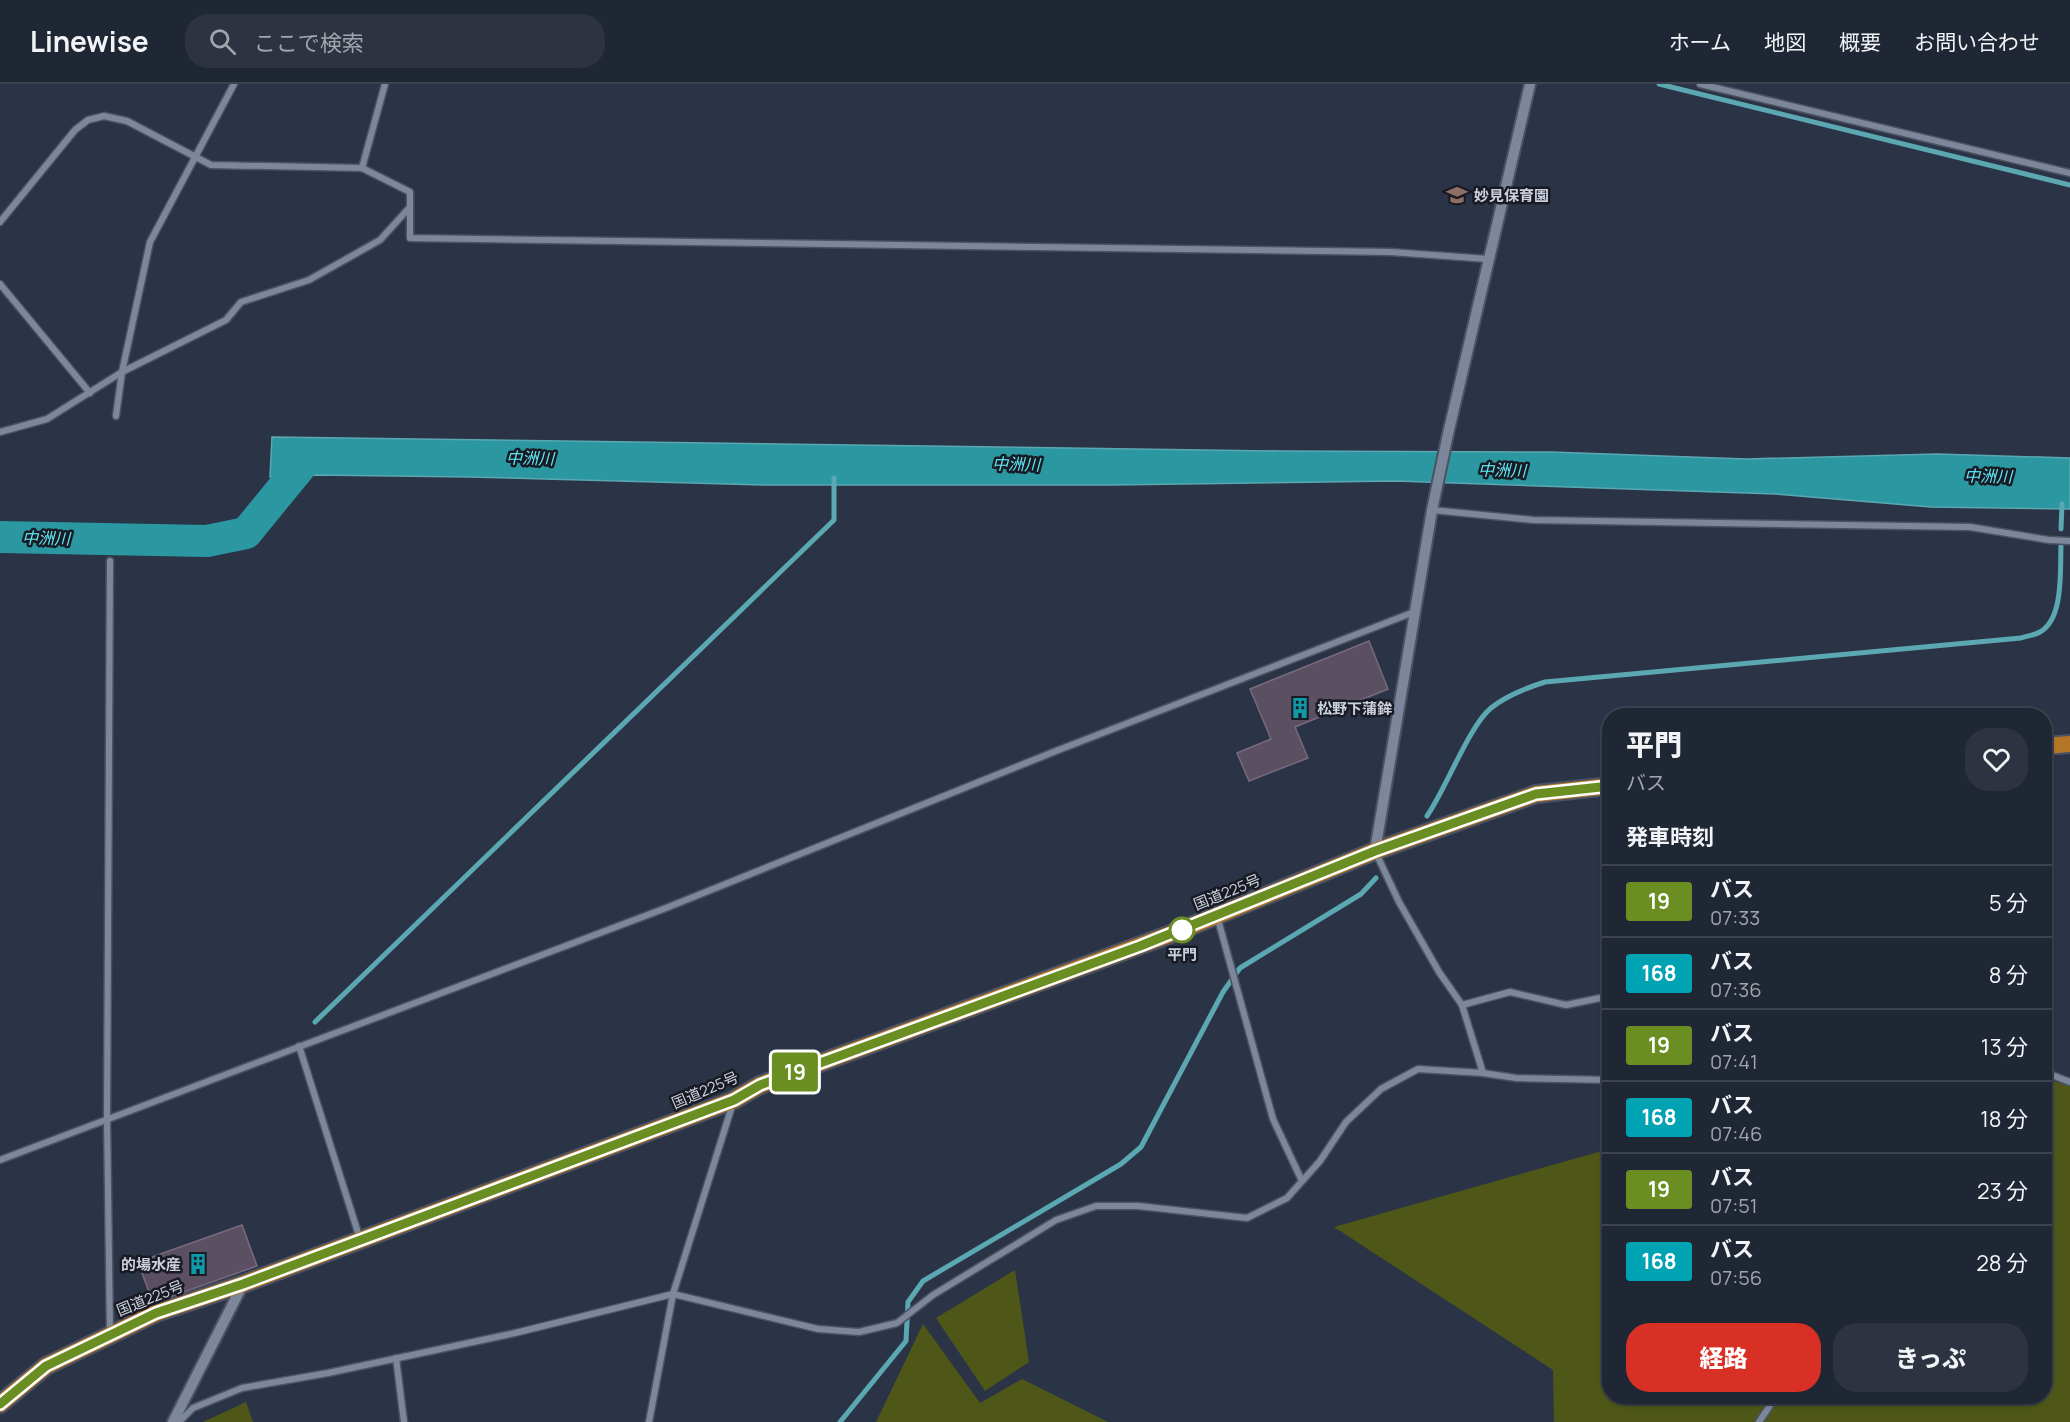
<!DOCTYPE html>
<html lang="ja">
<head>
<meta charset="utf-8">
<style>
  :root { --surface:#202734; --page:#2d3340; --text:#f1f3f6; --muted:#a2a5ac; --line:#3d444f; --accent:#d93025 }
  body { margin:0; font-family:Manrope,"Noto Sans JP",sans-serif; background:var(--page); color:var(--text); height:100vh; display:flex; flex-direction:column; font-size:22px; white-space:nowrap }
  * { box-sizing:border-box; margin:0 }
  p { font-size:20px; color:var(--muted) }
  .icon { flex:none; width:33px; height:33px; fill:none; stroke:currentColor; stroke-width:2; stroke-linecap:round; stroke-linejoin:round }
  .map { position:relative; flex:1; overflow:hidden }
  .panel { position:absolute; left:1602px; top:624px; width:450px; height:696px; display:flex; flex-direction:column; background:var(--surface); border-radius:24px; box-shadow:0 2px 4px #0004,0 0 0 2px var(--line) }
  .panel>* { flex:none }
  .badge { padding:0 12px; border-radius:4px; font-size:21px; line-height:39px }
  .map>.badge { position:absolute; translate:-50% -50%; box-shadow:0 0 0 3px #fff }
  h2 { padding:0 24px; font-size:22px; line-height:54px }
  .round { display:grid; place-items:center; flex:none; width:63px; height:63px; border-radius:24px; background:var(--page) }
  .head { display:flex; align-items:center; justify-content:space-between; height:102px; padding:0 24px }
  h1 { font-size:28px; font-weight:800; line-height:45px }
  .button { display:flex; gap:12px; margin-top:auto; padding:12px 24px }
  .button a { flex:1; height:69px; border-radius:24px; background:var(--accent); color:#fff; font-size:24px; font-weight:800; line-height:69px; text-align:center }
  .button a+a { background:var(--page); color:var(--text) }
  ul { padding:0; list-style:none }
  li { display:flex; align-items:center; gap:18px; height:72px; padding:0 24px; border-top:2px solid var(--line) }
  li div { flex:1 }
  li b { display:block; font-size:22px }
  li em { font-style:normal }
  li .badge { min-width:66px; font-weight:700; text-align:center }
  header { display:flex; align-items:center; gap:36px; box-sizing:border-box; height:84px; padding:0 30px; background:var(--surface); border-bottom:2px solid var(--line) }
  header strong { font-size:28px }
  nav { display:flex; gap:33px; margin-inline-start:auto; font-size:21px }
  .search { width:420px; height:54px; background:var(--page); display:flex; align-items:center; gap:15px; box-sizing:border-box; padding:0 21px; border-radius:24px; color:var(--muted); font-size:22px }
  .map>svg:first-child { display:block }
</style>
</head>
<body>
<header>
<strong>Linewise</strong>
<div class="search"><svg class="icon" aria-label="search" viewBox="0 0 24 24"><circle cx="10" cy="10" r="6"/><path d="M15 15l6 6"/></svg>ここで検索</div>
<nav><a>ホーム</a><a>地図</a><a>概要</a><a>お問い合わせ</a></nav>
</header>
<div class="map">
<svg width="2070" height="1338" viewBox="0 0 2070 1338">
  <rect width="100%" height="100%" fill="#2b3446"/>
  <g fill="#4e5718">
    <polygon points="2045,995 2070,1002 2070,1338 1554,1338 1553,1286 1334,1143 1609,1065 1610,1312 2044,1312"/>
    <polygon points="1015,1186 1029,1278 985,1307 936,1234"/>
    <polygon points="923,1240 980,1319 1022,1295 1108,1338 876,1338"/>
    <polygon points="246,1318 253,1338 203,1338"/>
  </g>
  <polygon fill="#2a97a1" stroke="#5ba8b3" stroke-width="1.5" points="272,353 1280,367 1551,368 1746,375 1937,370 2070,374 2070,425 1931,423 1776,410 1396,397 1111,401 765,401 470,393 315,391 270,393"/>
  <g fill="none" stroke-linecap="round" stroke-linejoin="round">
    <g stroke="#5ba8b3" stroke-width="5">
      <polyline points="1659,0 2070,101"/>
      <polyline points="2061,445 2062,420"/>
      <path d="M1427,732c19,-27 42,-90 64,-108 16,-13 35,-20 54,-26l476,-44c6,-2 14,-3 19,-6 24,-13 20,-63 21,-86"/>
      <polyline points="315,938 834,436 834,394"/>
      <polyline points="840,1338 906,1257 908,1218 923,1197 1121,1080 1141,1063 1223,908 1240,884 1361,810 1376,794"/>
    </g>
    <polyline stroke="#2a97a1" stroke-width="32" points="0,453 207,457 246,449 309,372 324,372"/>
  </g>
  <g fill="#5b4f62" stroke="#786a7e" stroke-width="1.5">
    <polygon points="1369,557 1388,605 1295,643 1308,674 1249,697 1237,669 1271,655 1250,605"/>
    <polygon points="242,1141 257,1182 153,1219 138,1178"/>
  </g>
  <g fill="none" stroke-linecap="round" stroke-linejoin="round">
    <defs>
      <g id="minor">
        <polyline points="385,0 362,84 410,108 410,154 1391,168 1488,175"/>
        <polyline points="1700,0 2070,89"/>
        <polyline points="0,138 75,46 88,36 104,32 127,37 211,81 362,84"/>
        <polyline points="0,200 90,309"/>
        <polyline points="116,332 122,288 150,158 234,0"/>
        <polyline points="0,348 47,335 122,288 226,236 241,218 309,196 380,156 410,123"/>
        <polyline points="1432,426 1533,436 1970,443 2049,456 2070,457"/>
        <polyline points="1376,769 1399,818 1439,888 1462,921 1483,989"/>
        <polyline points="1217,832 1273,1035 1302,1097"/>
        <polyline points="1462,921 1510,908 1566,921 1610,912"/>
        <polyline points="299,962 360,1155"/>
        <polyline points="2044,988 2070,998"/>
        <polyline points="2044,1002 2050,990"/>
        <polyline points="0,1076 666,824 1056,667 1414,528"/>
        <polyline points="110,1249 107,1034 110,477"/>
        <polyline points="396,1274 404,1338"/>
        <polyline points="179,1338 193,1324 242,1304 328,1289 515,1249 673,1210 818,1245 859,1248 897,1239 933,1211 1056,1136 1096,1122 1138,1122 1247,1134 1287,1114 1320,1077 1346,1038 1381,1005 1418,985 1483,989 1516,994 1610,996"/>
        <polyline points="649,1338 673,1210 733,1019"/>
        <polyline points="1759,1338 1775,1314 1779,1312"/>
      </g>
      <g id="tertiary">
        <polyline points="1375,767 1432,426 1448,350 1530,0"/>
        <polyline points="173,1338 243,1200"/>
      </g>
      <g id="trunk">
        <polyline points="2044,662 2070,660"/>
        <polyline points="0,1320 46,1282 156,1229 243,1200 734,1016 760,1001 1179,847 1375,767 1536,710 1610,702"/>
      </g>
    </defs>
    <use href="#minor" stroke="#4b5261" stroke-width="9"/>
    <use href="#tertiary" stroke="#4b5261" stroke-width="14"/>
    <use href="#trunk" stroke="#4b5261" stroke-width="20"/>
    <use href="#minor" stroke="#7d879c" stroke-width="6"/>
    <use href="#tertiary" stroke="#7d879c" stroke-width="10"/>
    <use href="#trunk" stroke="#b47627" stroke-width="16"/>
  </g>
  <g fill="none" stroke-linecap="round" stroke-linejoin="round">
    <defs>
      <polyline id="line" points="0,1320 46,1282 156,1229 243,1200 734,1016 760,1001 1140,862 1375,767 1536,710 1610,702"/>
    </defs>
    <use href="#line" stroke="#fff" stroke-width="14"/>
    <use href="#line" stroke="#6b8e23" stroke-width="9"/>
  </g>
  <defs>
    <symbol id="school-bare" viewBox="-9 -9 18 18"><path d="M0-5L7-2L0 1L-7-2ZM-4 1L0 2.5L4 1V4Q0 6-4 4Z" fill="#8d6e63" stroke="#181b24" stroke-width="2.5" paint-order="stroke"/></symbol>
    <symbol id="building-bare" viewBox="-9 -9 18 18"><path d="M-4-6H4V6H1V3H-1V6H-4ZM-2.5-4.3h1.7v1.8h-1.7ZM.8-4.3h1.7v1.8H.8ZM-2.5-1h1.7V.8h-1.7ZM.8-1h1.7V.8H.8Z" fill="#0f9aa8" stroke="#181b24" stroke-width="2.5" paint-order="stroke"/></symbol>
  </defs>
  <g fill-rule="evenodd">
    <use href="#school-bare" x="1442" y="96" width="30" height="30"/>
    <use href="#building-bare" x="1285" y="609" width="30" height="30"/>
    <use href="#building-bare" x="183" y="1165" width="30" height="30"/>
  </g>
  <circle fill="#fff" stroke="#6b8e23" stroke-width="3" cx="1182" cy="846" r="12"/>
  <g text-anchor="middle" dominant-baseline="central" stroke-width="5" stroke-linejoin="round" paint-order="stroke">
    <g font-size="15" font-weight="bold" fill="#ccd1dd" stroke="#181b24" text-anchor="start">
      <text x="1474" y="111">妙見保育園</text>
      <text x="1317" y="624">松野下蒲鉾</text>
      <text x="181" y="1180" text-anchor="end">的場水産</text>
    </g>
    <g font-size="15" fill="#ccd1dd" stroke="#181b24">
      <text transform="translate(1227 808) rotate(-22)">国道225号</text>
      <text transform="translate(705 1006) rotate(-23)">国道225号</text>
      <text transform="translate(150 1214) rotate(-22)">国道225号</text>
    </g>
    <g font-size="15" font-weight="bold" fill="#ccd1dd" stroke="#181b24">
      <text x="1182" y="870">平門</text>
    </g>
    <g font-size="16" font-style="italic" fill="#60e9f7" stroke="#181b24">
      <text transform="translate(530 374) rotate(1)">中洲川</text>
      <text transform="translate(1016 380) rotate(1)">中洲川</text>
      <text transform="translate(1502 386) rotate(1)">中洲川</text>
      <text transform="translate(1988 392) rotate(1)">中洲川</text>
      <text transform="translate(46 454) rotate(1)">中洲川</text>
    </g>
  </g>
</svg>
<b class="badge" style="left:795px;top:988px;background:#6b8e23;color:#fff">19</b>
<section class="panel">
<div class="head"><div><h1>平門</h1><p>バス</p></div><a class="round"><svg class="icon" aria-label="heart" viewBox="0 0 24 24"><path d="M12 20l-8-8c-3-5 5-10 8-4 3-6 11-1 8 4z"/></svg></a></div>
<h2>発車時刻</h2>
<ul>
<li><span class="badge" style="background:#6b8e23;color:#fff">19</span><div><b>バス</b><p>07:33</p></div><em>5 分</em></li>
<li><span class="badge" style="background:#00a3b4;color:#fff">168</span><div><b>バス</b><p>07:36</p></div><em>8 分</em></li>
<li><span class="badge" style="background:#6b8e23;color:#fff">19</span><div><b>バス</b><p>07:41</p></div><em>13 分</em></li>
<li><span class="badge" style="background:#00a3b4;color:#fff">168</span><div><b>バス</b><p>07:46</p></div><em>18 分</em></li>
<li><span class="badge" style="background:#6b8e23;color:#fff">19</span><div><b>バス</b><p>07:51</p></div><em>23 分</em></li>
<li><span class="badge" style="background:#00a3b4;color:#fff">168</span><div><b>バス</b><p>07:56</p></div><em>28 分</em></li>
</ul>
<div class="button"><a>経路</a><a>きっぷ</a></div>
</section>
</div>
</body>
</html>
